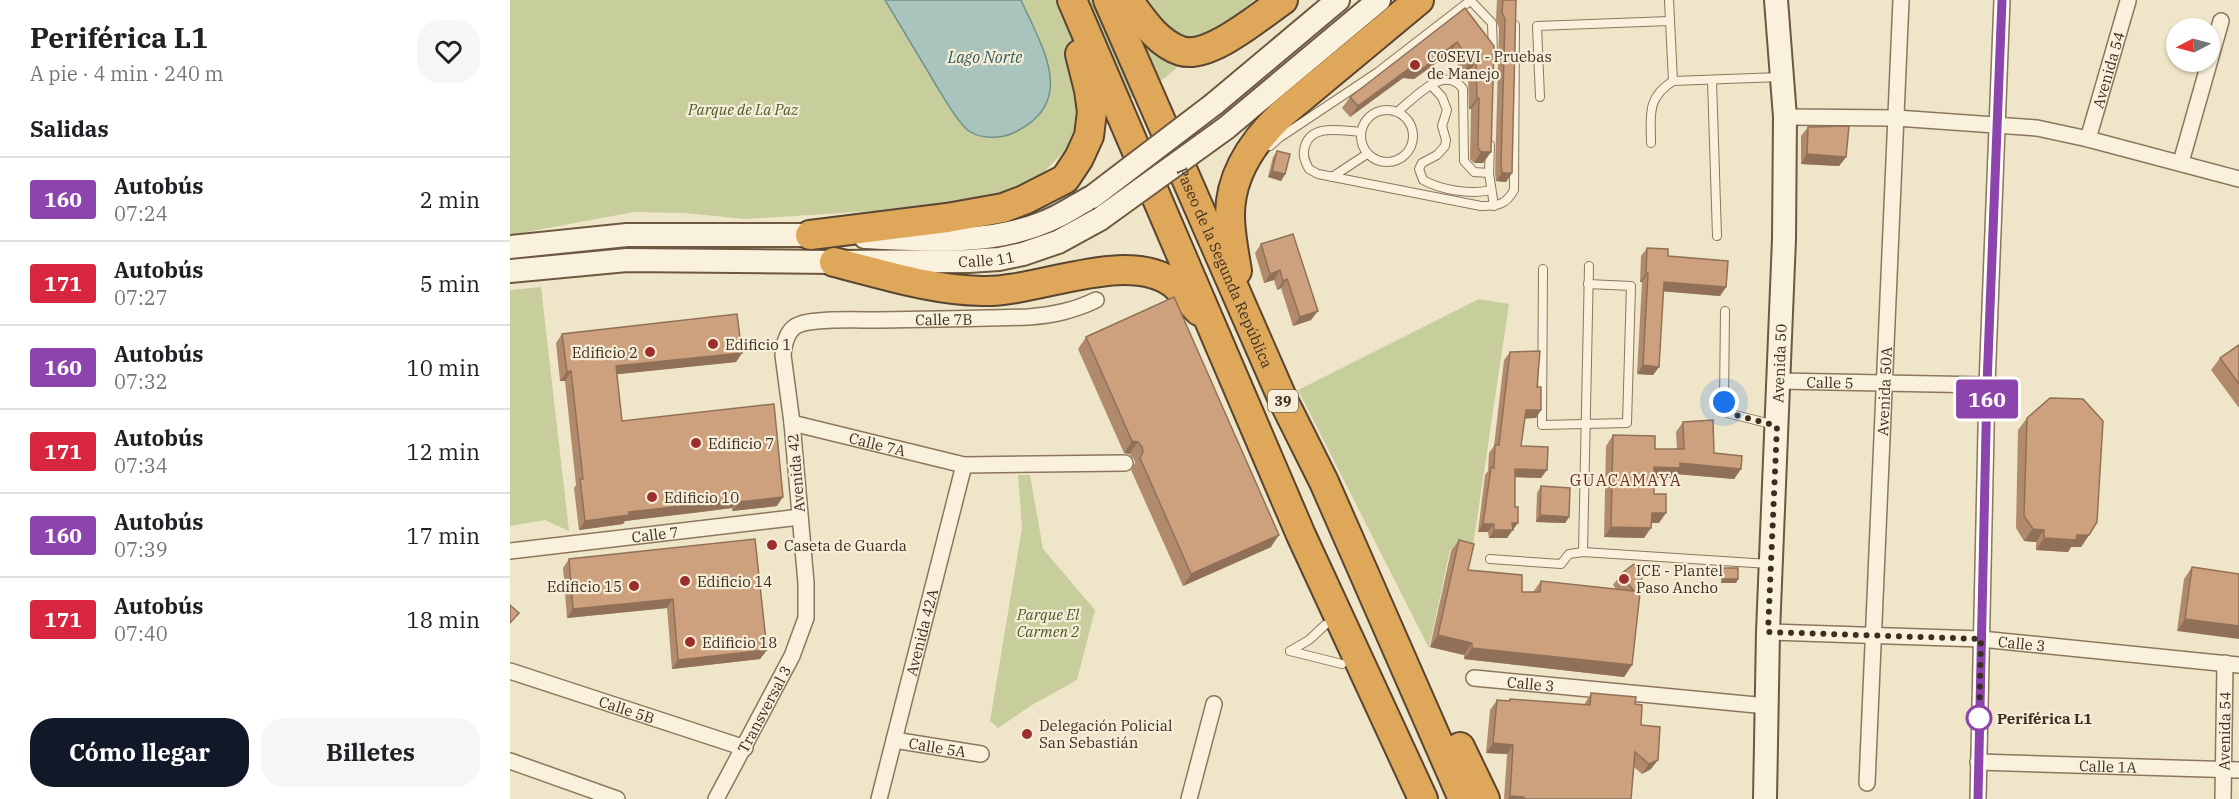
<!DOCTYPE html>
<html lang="es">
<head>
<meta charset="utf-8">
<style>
  :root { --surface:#fff; --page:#f6f6f6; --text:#202124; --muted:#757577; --line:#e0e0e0; --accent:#111827 }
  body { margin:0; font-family:"IBM Plex Serif",serif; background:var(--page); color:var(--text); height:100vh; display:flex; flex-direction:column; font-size:22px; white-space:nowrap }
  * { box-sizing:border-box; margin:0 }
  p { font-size:20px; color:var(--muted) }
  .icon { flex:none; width:33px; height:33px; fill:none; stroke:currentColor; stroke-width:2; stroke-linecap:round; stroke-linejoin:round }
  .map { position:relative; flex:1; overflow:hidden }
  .drawer { display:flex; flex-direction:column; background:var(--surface); width:510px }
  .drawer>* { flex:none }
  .badge { padding:0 12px; border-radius:4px; font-size:21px; line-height:39px }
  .needle { width:39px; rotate:264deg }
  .controls { position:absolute; left:1656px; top:18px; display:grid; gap:12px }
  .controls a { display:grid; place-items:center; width:54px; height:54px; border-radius:50%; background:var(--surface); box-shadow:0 2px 4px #0004; font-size:30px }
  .you { position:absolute; width:30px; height:30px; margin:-15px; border:4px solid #fff; border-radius:50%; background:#1a73e8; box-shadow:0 0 0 9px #1a73e833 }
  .map>.badge { position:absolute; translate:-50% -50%; box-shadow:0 0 0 3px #fff }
  h2 { padding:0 30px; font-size:22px; line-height:54px }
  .round { display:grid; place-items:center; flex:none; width:63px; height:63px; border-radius:24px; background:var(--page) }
  .headline { display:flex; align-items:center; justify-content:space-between; height:102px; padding:0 30px }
  h1 { font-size:28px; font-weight:700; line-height:45px }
  .cta { display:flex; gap:12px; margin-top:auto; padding:12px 30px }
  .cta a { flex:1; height:69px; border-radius:24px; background:var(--accent); color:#fff; font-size:24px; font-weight:700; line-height:69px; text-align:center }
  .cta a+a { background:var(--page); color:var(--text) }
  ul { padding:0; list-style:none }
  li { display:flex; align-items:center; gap:18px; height:84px; padding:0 30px; border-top:2px solid var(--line) }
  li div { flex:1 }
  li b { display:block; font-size:22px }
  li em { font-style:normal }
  li .badge { min-width:66px; font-weight:700; text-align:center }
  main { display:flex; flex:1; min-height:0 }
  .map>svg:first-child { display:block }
</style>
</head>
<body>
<main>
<section class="drawer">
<div class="headline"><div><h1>Periférica L1</h1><p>A pie · 4 min · 240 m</p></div><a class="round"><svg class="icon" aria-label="heart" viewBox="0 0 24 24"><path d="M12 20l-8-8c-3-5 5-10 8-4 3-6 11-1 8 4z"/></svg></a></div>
<h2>Salidas</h2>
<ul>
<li><span class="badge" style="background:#8e44ad;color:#fff">160</span><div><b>Autobús</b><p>07:24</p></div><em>2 min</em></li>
<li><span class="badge" style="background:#d7263d;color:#fff">171</span><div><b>Autobús</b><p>07:27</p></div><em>5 min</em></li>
<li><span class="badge" style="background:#8e44ad;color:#fff">160</span><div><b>Autobús</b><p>07:32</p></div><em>10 min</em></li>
<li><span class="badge" style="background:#d7263d;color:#fff">171</span><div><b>Autobús</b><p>07:34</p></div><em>12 min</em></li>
<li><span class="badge" style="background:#8e44ad;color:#fff">160</span><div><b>Autobús</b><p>07:39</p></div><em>17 min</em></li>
<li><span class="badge" style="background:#d7263d;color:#fff">171</span><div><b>Autobús</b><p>07:40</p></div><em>18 min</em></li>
</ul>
<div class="cta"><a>Cómo llegar</a><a>Billetes</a></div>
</section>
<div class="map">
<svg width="1729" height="799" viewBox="0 0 1729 799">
  <rect width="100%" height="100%" fill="#efe5c9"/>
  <g fill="#c7ce9c">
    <polygon points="0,0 744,0 656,77 586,119 532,174 475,204 235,219 175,213 124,212 0,235"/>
    <polygon points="31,287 59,531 35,520 0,526 0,290"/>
    <polygon points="969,299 999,304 963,546 940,550 919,648 788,390"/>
    <polygon points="508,475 520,475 533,549 585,610 567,680 522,705 488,728 480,721 512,528"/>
  </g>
  <path fill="#a9c4bc" stroke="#70928a" stroke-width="1.5" d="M375,0h136c21,47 58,103 -8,133 -13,6 -33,6 -44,-2 -11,-8 -23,-30 -30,-41 -18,-30 -36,-60 -54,-90z"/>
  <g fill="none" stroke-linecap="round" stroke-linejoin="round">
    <defs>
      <g id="lane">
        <polyline points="960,0 982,23 983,55"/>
        <polyline points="1159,0 1163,81"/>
        <polyline points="1202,80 1207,236"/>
        <path d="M921,85l11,12 5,13 -5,16 4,14 -1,6 -8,9 -15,8 -3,6 4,11c18,10 48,15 68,10"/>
        <polyline points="1030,97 1027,26 1160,21"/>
        <circle cx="877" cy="136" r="26"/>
        <path d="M887,112c16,-12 48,-50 66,-23l1,72 10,11 15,1 1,-28"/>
        <path d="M851,132c-19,-1 -49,-9 -56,14 -3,9 0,16 4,23l9,5 163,32c16,0 25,-1 33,-16l1,-165"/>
        <path d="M1141,143c0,-27 -5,-45 22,-62l107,-4"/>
        <polyline points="760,146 769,138 868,72 961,0"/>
        <polyline points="979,173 984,206"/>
        <polyline points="822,177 857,154"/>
        <polyline points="1033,269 1032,425 1117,423 1121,286 1078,284"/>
        <polyline points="1215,311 1214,402 1217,413 1265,425"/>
        <polyline points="1073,552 1079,266"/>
        <polyline points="980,559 1051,564 1059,554 1073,552 1259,564"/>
        <polyline points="780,651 832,664"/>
        <polyline points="780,651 799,640 815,625"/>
      </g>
      <g id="street">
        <polyline points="1275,117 1386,118 1527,128 1578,139 1729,179"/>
        <path id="s1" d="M1578,139l40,-138"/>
        <polyline points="1671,162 1711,21"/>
        <path id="s2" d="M1269,381l208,4"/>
        <path id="s3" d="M282,423l172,42 161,-2"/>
        <path id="s4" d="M0,551l290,-34"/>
        <path id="s5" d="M1258,632l213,7 258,26"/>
        <path id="s6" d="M0,671l235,77"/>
        <path id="s7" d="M964,678l293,28"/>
        <path id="s8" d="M384,740l87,14"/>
        <polyline points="0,761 107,799"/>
        <path id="s9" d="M1468,762l261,8"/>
        <path id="s10" d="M1357,783l34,-783"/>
        <path id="s11" d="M206,799l76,-143 14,-38v-35l-14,-160 -9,-68c1,-10 3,-23 13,-29 14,-8 61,-6 78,-6 52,-1 103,-1 154,-3 25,-2 45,-6 68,-17"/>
        <path id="s12" d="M369,799l85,-334"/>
        <polyline points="679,799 704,704"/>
        <polyline points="1468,799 1477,385 1492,0"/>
        <path id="s13" d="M1713,799l2,-136"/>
      </g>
      <g id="secondary">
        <polyline points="704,104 828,0"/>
        <polyline points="716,128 869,0"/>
        <path d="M355,237c63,3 132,9 191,-20 12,-6 24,-14 36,-20"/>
        <polyline points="0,247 117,235 316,235"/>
        <path id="s14" d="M0,271l117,-11 207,2 134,-1 31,-2 24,-5 35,-12 42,-23"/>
        <path id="s15" d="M1255,799l3,-167 16,-393 1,-122 -9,-117"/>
      </g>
      <g id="highway">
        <polyline points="562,0 791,535 913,799"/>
        <path id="s16" d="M598,0l176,402 40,80 139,317"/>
        <path d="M618,0c14,19 29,43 53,51 28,9 80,-36 102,-51"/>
        <polyline points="300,235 437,218 493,208 514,200 555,179 569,158 579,136 582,112 579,90 570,54"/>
        <path d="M324,262c48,12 97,28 148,29 55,2 145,-43 192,-7 9,8 17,19 25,27"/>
        <path d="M727,271c-3,-19 -7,-37 -7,-56 0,-41 25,-76 53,-102l136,-113"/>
        <polyline points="950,747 975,799"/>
      </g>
    </defs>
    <use href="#lane" stroke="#8c775d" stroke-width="10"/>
    <use href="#street" stroke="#8c775d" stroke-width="18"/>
    <use href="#secondary" stroke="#6e5840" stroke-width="26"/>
    <use href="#highway" stroke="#5a4531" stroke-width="32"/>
    <use href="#lane" stroke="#f9f1dc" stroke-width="8"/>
    <use href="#street" stroke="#f9f1dc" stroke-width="15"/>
    <use href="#secondary" stroke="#f9f1dc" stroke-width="22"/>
    <use href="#highway" stroke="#dea75a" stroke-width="28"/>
    <defs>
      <g id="secondary-bridge">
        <polyline points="582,197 704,104"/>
        <polyline points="590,219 716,128"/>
      </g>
    </defs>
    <use href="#secondary-bridge" stroke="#6e5840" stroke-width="26" stroke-linecap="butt"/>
    <use href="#secondary-bridge" stroke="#f9f1dc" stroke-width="22"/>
  </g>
  <g fill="#b18a6c">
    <polygon points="987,0 1006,0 1002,173 996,182 986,181 985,173 989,28 986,20"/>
    <polygon points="955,8 984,46 981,152 973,163 964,163 960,159 961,109 959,109 958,73 953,72 940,53 904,79 893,78 840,117 832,108 840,97"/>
    <polygon points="1298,127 1336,157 1329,166 1291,164 1291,136"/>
    <polygon points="767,151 775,174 771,181 758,177 763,157"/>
    <polygon points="783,234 801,320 783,326 771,288 767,290 764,280 754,283 745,253 751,244"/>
    <polygon points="1137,248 1158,256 1216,287 1210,296 1153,291 1149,367 1143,375 1127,374 1132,282 1130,282 1131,256"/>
    <polygon points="52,334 232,353 226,362 107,374 112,421 267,506 222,511 222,508 192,512 115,521 113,524 69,530 64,488 66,485 55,381 50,381 46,343"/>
    <polygon points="576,337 761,547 673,586 621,470 625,463 624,459 619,454 614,453 568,349"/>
    <polygon points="1729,345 1729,408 1701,370 1710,358"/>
    <polygon points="1000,352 1027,387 1031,410 1026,418 1015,418 1011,446 1031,478 1005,477 1002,531 1001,531 997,538 979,538 978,532 968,532 975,475 978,471 979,453 984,446 994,360"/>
    <polygon points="1517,418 1579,535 1571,547 1561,547 1558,552 1526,550 1526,542 1514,541 1506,528 1508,430"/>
    <polygon points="1173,422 1204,453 1231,469 1224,479 1166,474 1163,478 1144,478 1144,494 1149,523 1141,523 1134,538 1094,537 1096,446 1103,435 1145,449 1167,449 1166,432"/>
    <polygon points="1031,486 1059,517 1055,523 1026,522 1027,493"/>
    <polygon points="245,539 257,650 250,659 162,669 157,608 57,618 53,568 59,559"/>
    <polygon points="949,540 958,570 1012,592 1023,592 1031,581 1106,589 1103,585 1111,574 1124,564 1122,665 1114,677 954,659 954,655 920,647 941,551"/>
    <polygon points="1682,567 1729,574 1667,631 1674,579"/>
    <polygon points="1213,568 1228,579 1226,583 1211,583 1211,571"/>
    <polygon points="1081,693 1125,704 1131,725 1141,769 1132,774 1124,767 1121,799 994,799 997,754 976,753 980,710 987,700 999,701 1000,699 1074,705"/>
  </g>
  <g fill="#907158">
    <polygon points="947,42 940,53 904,79 893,78 840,117 848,106 901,67"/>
    <polygon points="960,61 966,62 958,73 953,72"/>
    <polygon points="967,98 969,98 961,109 959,109"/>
    <polygon points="971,152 981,152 973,163 964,163"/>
    <polygon points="1297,154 1336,157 1329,166 1291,164"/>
    <polygon points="762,171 775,174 771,181 758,177"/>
    <polygon points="992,173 1002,173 996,182 986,181"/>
    <polygon points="770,270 764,280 754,283 760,274"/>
    <polygon points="1136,273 1138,273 1132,282 1130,282"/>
    <polygon points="777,279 771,288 767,290 773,281"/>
    <polygon points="1154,282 1216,287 1210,296 1148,291"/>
    <polygon points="808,311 801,320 783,326 790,317"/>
    <polygon points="232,353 226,362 100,375 106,366"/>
    <polygon points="1133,365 1149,367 1143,375 1127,374"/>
    <polygon points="61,371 55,381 50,381 57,372"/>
    <polygon points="1016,410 1031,410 1026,418 1010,419"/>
    <polygon points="622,441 628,442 619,454 614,453"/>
    <polygon points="1170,463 1231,469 1224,479 1166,474 1163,478 1137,478 1144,467"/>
    <polygon points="1005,469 1037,470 1031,478 1000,477"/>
    <polygon points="273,497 267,506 222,511 229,502"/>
    <polygon points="228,499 222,508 115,521 113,524 69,530 75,521 119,512"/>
    <polygon points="1142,513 1156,513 1149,523 1134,523"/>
    <polygon points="1030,515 1059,517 1055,523 1026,522"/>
    <polygon points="1002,523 1008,523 997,538 979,538 984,530"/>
    <polygon points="973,524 984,524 978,532 968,532"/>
    <polygon points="1101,527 1141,528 1134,538 1094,537"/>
    <polygon points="1523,529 1534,530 1526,542 1514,541"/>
    <polygon points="769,535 761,547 673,586 681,574"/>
    <polygon points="1567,535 1579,535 1571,547 1561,547 1558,552 1526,550 1534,538"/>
    <polygon points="1213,579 1228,579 1226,583 1211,583"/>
    <polygon points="163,599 157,608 57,618 63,609"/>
    <polygon points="1675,619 1729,626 1729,639 1667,631"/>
    <polygon points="928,635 962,643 954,655 920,647"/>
    <polygon points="962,648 1122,665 1114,677 954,659"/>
    <polygon points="257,650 250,659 162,669 168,660"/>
    <polygon points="983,743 1003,745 997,754 976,753"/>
    <polygon points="1148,760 1141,769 1132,774 1139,764"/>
    <polygon points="1000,796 1014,797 1013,799 998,799"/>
  </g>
  <g fill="#cea17e" stroke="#907158" stroke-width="1.5">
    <polygon points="993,0 1006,0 1002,173 992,173 991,164 995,19 992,12"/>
    <polygon points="955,8 984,46 981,152 971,152 968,148 969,98 967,98 966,62 960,61 947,42 912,69 901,67 848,106 840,97"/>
    <polygon points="1339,126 1336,157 1297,154 1298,127"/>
    <polygon points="767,151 780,154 775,174 762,171"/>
    <polygon points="783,234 808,311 790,317 777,279 773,281 770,270 760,274 751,244"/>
    <polygon points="1137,248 1158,249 1158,256 1218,261 1216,287 1154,282 1149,367 1133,365 1138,273 1136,273"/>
    <polygon points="664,297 769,535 681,574 630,458 633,452 632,447 628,442 622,441 576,337"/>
    <polygon points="227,314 232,353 106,366 112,421 264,404 273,497 229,502 228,499 198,503 119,512 119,515 75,521 70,479 73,479 61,371 57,372 52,334"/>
    <polygon points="1729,345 1729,384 1710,358"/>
    <polygon points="1030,351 1027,387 1031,387 1031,410 1016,410 1011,446 1038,447 1037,470 1005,469 1005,507 1008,507 1008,523 1002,523 1003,530 984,530 984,524 973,524 981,467 984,468 985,445 989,445 1000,352"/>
    <polygon points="1540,398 1573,399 1593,421 1587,522 1579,535 1567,535 1566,540 1534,538 1534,530 1523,529 1514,516 1517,418"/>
    <polygon points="1203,420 1204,453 1232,456 1231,469 1170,463 1170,468 1144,467 1144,494 1156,494 1156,513 1142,513 1141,528 1101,527 1103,435 1145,436 1145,449 1174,449 1173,422"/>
    <polygon points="1031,486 1060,488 1059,517 1030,515"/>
    <polygon points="245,539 257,650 168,660 163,599 63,609 59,559"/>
    <polygon points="949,540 964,544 958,570 1012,575 1012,592 1030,592 1031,581 1124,591 1111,574 1124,564 1132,575 1122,665 962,648 962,643 928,635"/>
    <polygon points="1682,567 1729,574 1729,626 1675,619"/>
    <rect x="1213" y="568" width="15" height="11"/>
    <polygon points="0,605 9,613 0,623"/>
    <polygon points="1081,693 1126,697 1125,704 1132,705 1131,725 1150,727 1148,760 1139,764 1125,752 1121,799 1014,799 1014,797 1000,796 1003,745 983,743 987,700 1000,701 1000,699 1080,705"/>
  </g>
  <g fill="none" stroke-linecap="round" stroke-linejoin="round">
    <defs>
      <polyline id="line" points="1468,799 1477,385 1492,0"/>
    </defs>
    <use href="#line" stroke="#fff" stroke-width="14"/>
    <use href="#line" stroke="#8e44ad" stroke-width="9"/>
    <polyline stroke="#3c2f20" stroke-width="6" stroke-dasharray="0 10.8" points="1214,402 1218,413 1267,426 1258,632 1471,639 1469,721 1469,718"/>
  </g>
  <g fill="#9c2e2c" stroke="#f6eed9" stroke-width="2">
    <circle cx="905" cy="65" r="6"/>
    <circle cx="203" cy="344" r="6"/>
    <circle cx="140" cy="352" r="6"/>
    <circle cx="186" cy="443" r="6"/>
    <circle cx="142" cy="497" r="6"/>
    <circle cx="262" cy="545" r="6"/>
    <circle cx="1114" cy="579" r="6"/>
    <circle cx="175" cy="581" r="6"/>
    <circle cx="124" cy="586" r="6"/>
    <circle cx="180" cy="642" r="6"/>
    <circle cx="517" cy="734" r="6"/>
  </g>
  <circle fill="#fff" stroke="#8e44ad" stroke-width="3" cx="1469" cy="718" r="12"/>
  <g text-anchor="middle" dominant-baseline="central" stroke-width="4.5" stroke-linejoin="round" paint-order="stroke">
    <rect fill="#f6eed9" stroke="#746858" stroke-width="1.5" x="758" y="390" width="30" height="22" rx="4.5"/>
    <g font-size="14" font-weight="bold" fill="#3c2f20">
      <text x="773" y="401">39</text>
    </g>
    <g font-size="15" fill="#3c2f20" stroke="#f6eed9" text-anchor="start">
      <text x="917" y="56">COSEVI - Pruebas<tspan x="917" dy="17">de Manejo</tspan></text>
      <text x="215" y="344">Edificio 1</text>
      <text x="128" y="352" text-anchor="end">Edificio 2</text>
      <text x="198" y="443">Edificio 7</text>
      <text x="154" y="497">Edificio 10</text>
      <text x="274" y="545">Caseta de Guarda</text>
      <text x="1126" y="570">ICE - Plantel<tspan x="1126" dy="17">Paso Ancho</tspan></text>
      <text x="187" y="581">Edificio 14</text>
      <text x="112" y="586" text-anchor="end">Edificio 15</text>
      <text x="192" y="642">Edificio 18</text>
      <text x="529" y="725">Delegación Policial<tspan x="529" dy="17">San Sebastián</tspan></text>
    </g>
    <g font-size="15" fill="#3c2f20" stroke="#f6eed9">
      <text stroke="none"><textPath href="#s1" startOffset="72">Avenida 54</textPath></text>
      <text stroke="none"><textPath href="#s14" startOffset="477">Calle 11</textPath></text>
      <text stroke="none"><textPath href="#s16" startOffset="292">Paseo de la Segunda República</textPath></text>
      <text stroke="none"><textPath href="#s11" startOffset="648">Calle 7B</textPath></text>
      <text stroke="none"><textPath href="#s15" startOffset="436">Avenida 50</textPath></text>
      <text stroke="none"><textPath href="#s2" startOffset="51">Calle 5</textPath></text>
      <text stroke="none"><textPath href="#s10" startOffset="392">Avenida 50A</textPath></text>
      <text stroke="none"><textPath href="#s3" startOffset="88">Calle 7A</textPath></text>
      <text transform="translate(286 473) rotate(-95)">Avenida 42</text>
      <text stroke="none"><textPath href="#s4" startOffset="146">Calle 7</textPath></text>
      <text stroke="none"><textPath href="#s12" startOffset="172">Avenida 42A</textPath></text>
      <text stroke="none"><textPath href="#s5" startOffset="254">Calle 3</textPath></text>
      <text stroke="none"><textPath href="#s7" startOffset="57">Calle 3</textPath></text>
      <text stroke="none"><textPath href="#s6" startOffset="123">Calle 5B</textPath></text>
      <text stroke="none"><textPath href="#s11" startOffset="102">Transversal 3</textPath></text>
      <text stroke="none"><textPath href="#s13" startOffset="68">Avenida 54</textPath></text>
      <text stroke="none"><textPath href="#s8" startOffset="44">Calle 5A</textPath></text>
      <text stroke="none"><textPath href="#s9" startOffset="130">Calle 1A</textPath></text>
    </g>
    <g font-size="15" font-style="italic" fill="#4b5927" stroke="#f6eed9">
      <text x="233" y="109">Parque de La Paz</text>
      <text x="538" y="614">Parque El<tspan x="538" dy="17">Carmen 2</tspan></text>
    </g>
    <g font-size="15" font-weight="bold" fill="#3c2f20" stroke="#f6eed9" text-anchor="start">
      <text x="1487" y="718">Periférica L1</text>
    </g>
    <g font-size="16" font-style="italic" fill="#305c5a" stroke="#f6eed9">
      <text x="475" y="57">Lago Norte</text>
    </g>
    <g font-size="16" letter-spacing="1.5" fill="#6a311f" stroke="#f6eed9">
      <text x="1116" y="480">GUACAMAYA</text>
    </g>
  </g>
</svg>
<div class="controls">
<a><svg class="needle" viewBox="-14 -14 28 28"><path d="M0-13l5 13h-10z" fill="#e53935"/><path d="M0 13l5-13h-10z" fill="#757577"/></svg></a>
</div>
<div class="you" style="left:1214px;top:402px"></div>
<b class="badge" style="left:1477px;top:399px;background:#8e44ad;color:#fff">160</b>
</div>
</main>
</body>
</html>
